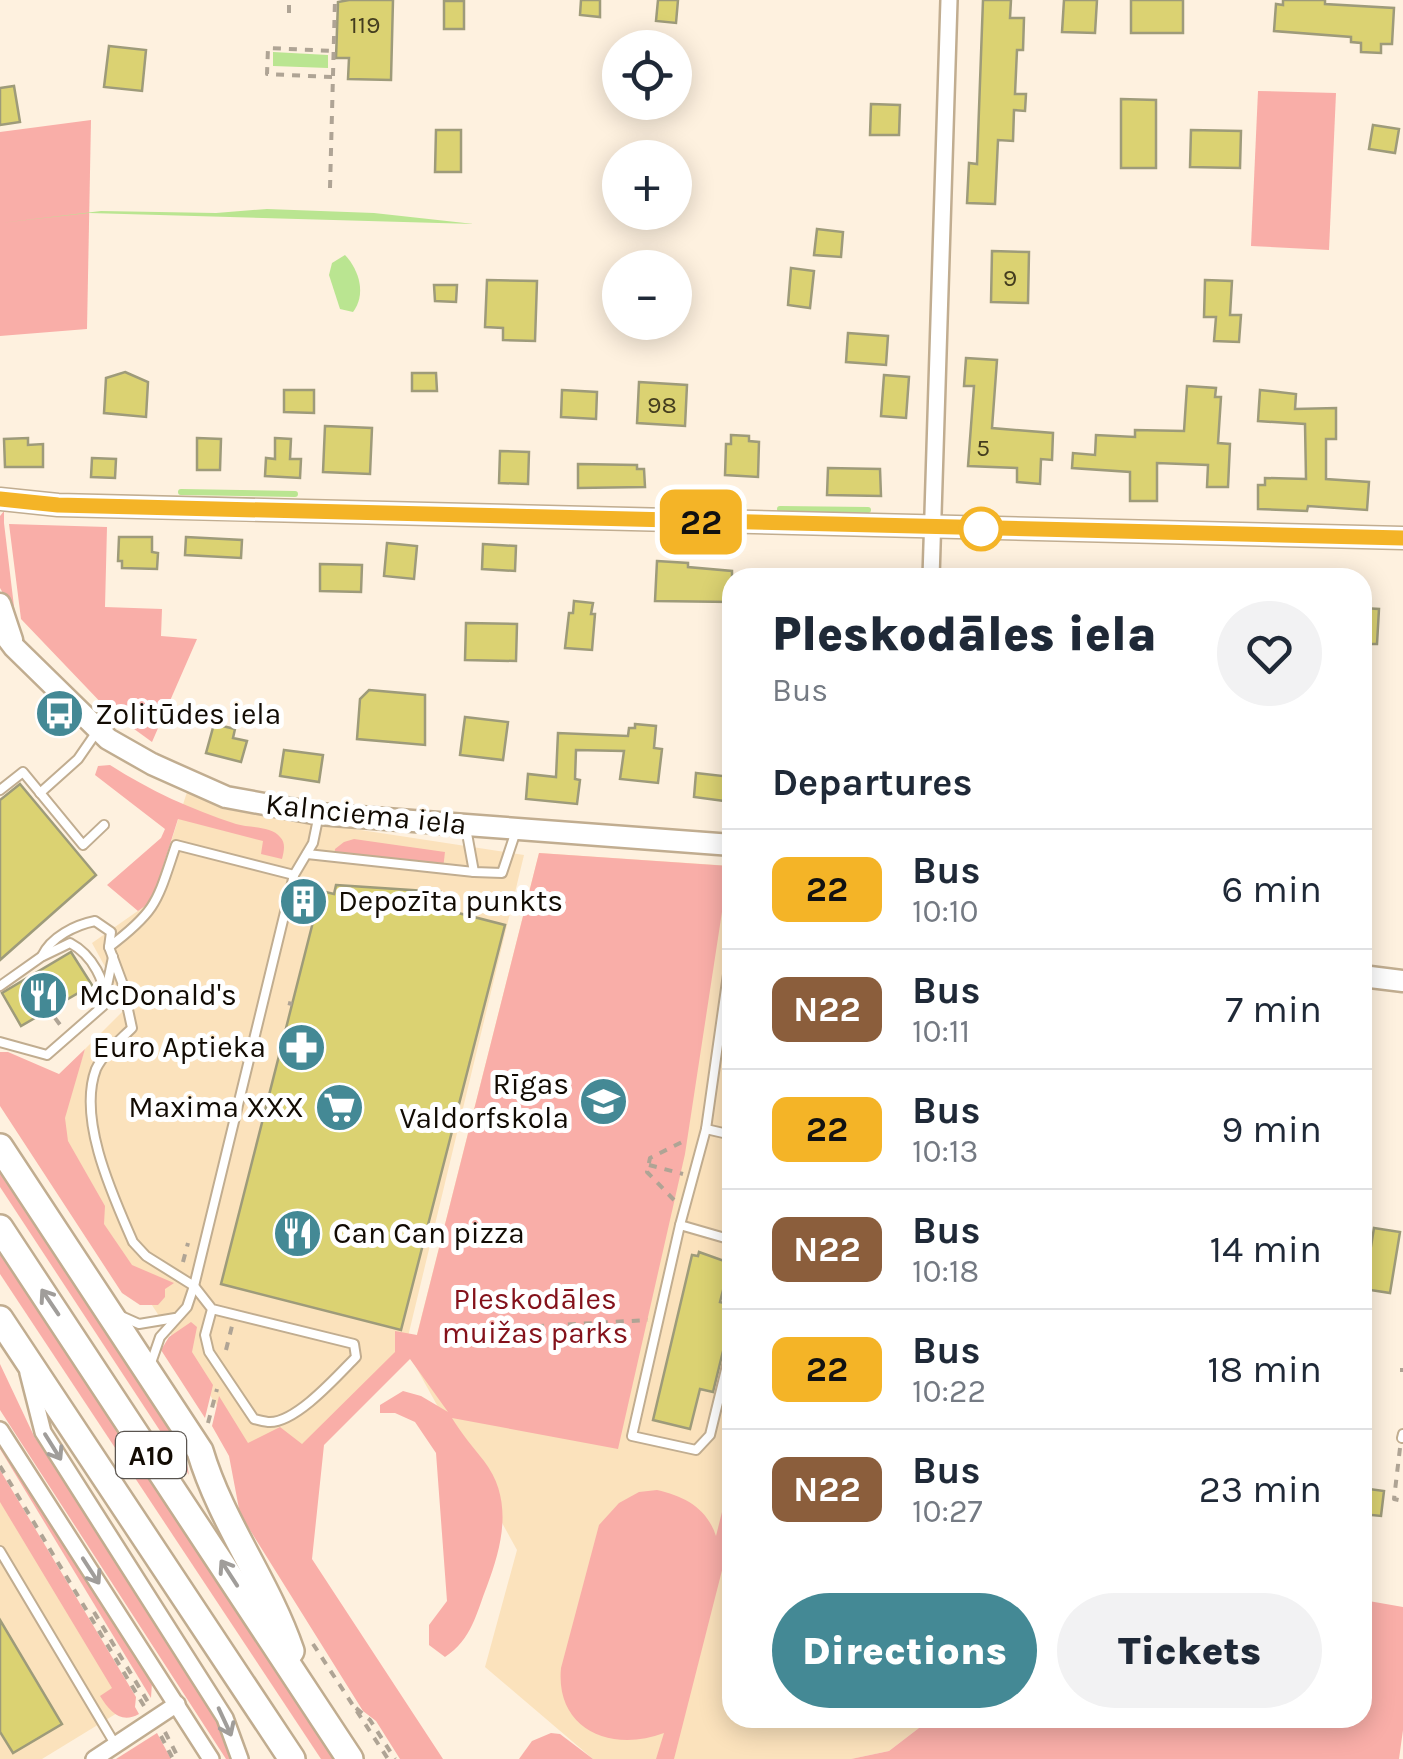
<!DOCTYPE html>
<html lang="en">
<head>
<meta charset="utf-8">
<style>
  :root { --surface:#fff; --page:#f2f2f3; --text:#1f2937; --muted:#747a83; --line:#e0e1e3; --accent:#448995 }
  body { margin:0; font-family:Karla,sans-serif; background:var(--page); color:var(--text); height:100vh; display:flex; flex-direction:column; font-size:38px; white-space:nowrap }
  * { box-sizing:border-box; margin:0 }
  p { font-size:32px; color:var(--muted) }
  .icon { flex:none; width:55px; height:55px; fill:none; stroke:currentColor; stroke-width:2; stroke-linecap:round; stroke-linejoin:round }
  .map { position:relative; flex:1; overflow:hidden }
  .panel { position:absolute; left:722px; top:568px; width:650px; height:1160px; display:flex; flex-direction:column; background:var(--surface); border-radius:30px; box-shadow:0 5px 25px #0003 }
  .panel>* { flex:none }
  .badge { padding:0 20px; border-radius:15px; font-size:35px; line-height:65px }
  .fabs { position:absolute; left:602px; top:30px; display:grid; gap:20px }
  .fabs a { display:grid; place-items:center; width:90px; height:90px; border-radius:50%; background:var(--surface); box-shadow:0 5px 25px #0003; font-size:50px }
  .map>.badge { position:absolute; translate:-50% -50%; box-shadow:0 0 0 5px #fff }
  h2 { padding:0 50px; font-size:38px; line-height:90px }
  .round { display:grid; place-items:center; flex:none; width:105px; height:105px; border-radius:52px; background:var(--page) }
  .headline { display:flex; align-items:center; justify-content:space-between; height:170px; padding:0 50px }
  h1 { font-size:48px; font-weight:800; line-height:75px }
  .action { display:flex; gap:20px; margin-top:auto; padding:20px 50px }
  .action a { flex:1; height:115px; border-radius:60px; background:var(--accent); color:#fff; font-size:40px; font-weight:800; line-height:115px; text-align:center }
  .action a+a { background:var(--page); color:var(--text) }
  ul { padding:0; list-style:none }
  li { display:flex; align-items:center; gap:30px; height:120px; padding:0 50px; border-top:2px solid var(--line) }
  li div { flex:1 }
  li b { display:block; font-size:38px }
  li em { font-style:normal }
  li .badge { min-width:110px; font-weight:700; text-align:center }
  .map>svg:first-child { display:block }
</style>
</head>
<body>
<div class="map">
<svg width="1403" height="1759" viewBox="0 0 1403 1759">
  <rect width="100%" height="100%" fill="#fef1df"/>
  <g fill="#fbe2bc">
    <polygon points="187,792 223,809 524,855 405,1349 300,1456 248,1454 52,1150 85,1049 127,1007 92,943 152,901"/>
    <polygon points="539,853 732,866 732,1718 932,1718 889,1751 851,1759 593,1759 485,1667 517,1550 411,1358"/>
    <polygon points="0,1479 127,1707 42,1759 0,1759"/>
  </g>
  <g fill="#f9aea8">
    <polygon points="1258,91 1336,93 1329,250 1251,246"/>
    <polygon points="91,120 87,329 0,336 0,132"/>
    <polygon points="4,511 4,523 15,615 0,588 0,516"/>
    <polygon points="9,524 107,527 105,607 162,609 161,636 197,639 152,742 108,710 21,619"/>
    <path d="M110,765c41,26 80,44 126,59 13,4 36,2 44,13 6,6 4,14 2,22l-21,-5 2,-13 -85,-22 -26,82 -14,10 -31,-26 54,-47 4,-9 -70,-54 3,-9z"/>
    <polygon points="354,839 445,852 443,869 334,858 335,849 344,842"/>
    <path d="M539,853l190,13 -44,288 -67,295 -166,-31c9,15 21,29 32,43 30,39 18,85 3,125 -11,28 -15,53 -42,71l-16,-12v-20l18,-24 -11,-148 -21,-31 -20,-9h-15v-8l23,-14 18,5 27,16 -38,-53 -86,86 -12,114 131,200h-43l-24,-38 -13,-10 -123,-197 -11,-58 -17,-30 7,-30 29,47 32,-16 22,17 93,-92v-21l22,4z"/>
    <polygon points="85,1049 65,1118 68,1141 105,1206 104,1224 132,1265 174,1283 165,1289 165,1297 158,1305 140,1305 122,1293 0,1106 0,1052 8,1052 59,1074"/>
    <polygon points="0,1160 147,1386 186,1459 189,1475 0,1187"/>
    <polygon points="0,1254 334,1759 321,1759 0,1274"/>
    <polygon points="191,1322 197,1327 192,1352 213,1385 205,1418 161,1350 169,1337"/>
    <polygon points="0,1364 34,1436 201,1688 218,1719 232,1759 226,1759 0,1410"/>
    <polygon points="0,1438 149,1671 152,1682 151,1698 0,1449"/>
    <path d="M0,1470l136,227 -1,10 4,7c-18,10 -29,-2 -39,-18l12,-8 -112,-186z"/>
    <path d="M657,1490c27,6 50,18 59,46l10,-40 6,1v34l-58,228h-18l8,-26c-52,20 -109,-3 -103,-65l38,-143 20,-22 20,-11z"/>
    <polygon points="1363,1600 1403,1607 1403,1730 1399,1759 851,1759 889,1751 932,1718 1362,1718"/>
    <polygon points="157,1733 171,1759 116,1759"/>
    <polygon points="551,1733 560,1734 593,1759 519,1759 532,1741"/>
  </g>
  <g fill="#bae591">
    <polygon points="273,52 328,55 328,68 273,66"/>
    <polygon points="267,209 374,213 474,224 89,213 0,223 101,211 216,213"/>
    <path d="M345,255c15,16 21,40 8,57l-13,-3 -11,-34 3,-12z"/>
  </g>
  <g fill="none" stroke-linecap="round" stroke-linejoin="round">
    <g stroke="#bae591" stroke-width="6">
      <polyline points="181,492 295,494"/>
      <polyline points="659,503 744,506"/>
      <polyline points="780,509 868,510"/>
    </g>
  </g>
  <g fill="#dbd272" stroke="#9e9b7a" stroke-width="2.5">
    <polygon points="349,0 393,0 391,80 348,79 349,58 336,58 338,2"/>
    <polygon points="581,0 600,0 600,17 580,15"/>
    <polygon points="658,0 678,0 676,23 656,21"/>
    <polygon points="983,0 1011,0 1010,18 1024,18 1023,50 1017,50 1015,94 1026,94 1025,111 1014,110 1013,141 998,140 995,204 967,203 969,163 977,164"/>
    <polygon points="1064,0 1097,0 1095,33 1062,32"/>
    <rect x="1131" y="0" width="52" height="33"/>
    <polygon points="1283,0 1325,0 1325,4 1394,8 1392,44 1381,44 1381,53 1361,52 1361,43 1351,42 1351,37 1274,31 1276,4 1283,5"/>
    <rect x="444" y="1" width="20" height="28"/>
    <polygon points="109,46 146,50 142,91 104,87"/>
    <polygon points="14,86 20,122 0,125 0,88"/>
    <polygon points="1121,99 1156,100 1156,168 1121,168"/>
    <polygon points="871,104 900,105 899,135 870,135"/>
    <polygon points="1373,125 1399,129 1395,153 1369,149"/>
    <polygon points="436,130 461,130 461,172 435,172"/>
    <polygon points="1191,130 1241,131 1240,168 1190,167"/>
    <polygon points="817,229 843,232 841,257 814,255"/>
    <polygon points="992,251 1029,252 1028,303 991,302"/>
    <polygon points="791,268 814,271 810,308 788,305"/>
    <polygon points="487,280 537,281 535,341 503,340 503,328 485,327"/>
    <polygon points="1205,280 1232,281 1230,315 1241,315 1239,342 1214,341 1216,317 1204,317"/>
    <polygon points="434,285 457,285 456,302 435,301"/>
    <polygon points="848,333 888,336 886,365 846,362"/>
    <polygon points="966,358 997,360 992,428 1053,433 1052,460 1041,459 1040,484 1017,482 1017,468 968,466 974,386 964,386"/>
    <polygon points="125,372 148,382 146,417 104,413 106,378"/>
    <polygon points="412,373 436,373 437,391 412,391"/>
    <polygon points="884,375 909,377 906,418 881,416"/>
    <polygon points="639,382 687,385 685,426 637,423"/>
    <polygon points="1187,386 1216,388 1215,397 1221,397 1218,443 1230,444 1228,487 1207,487 1208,465 1157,463 1157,501 1130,501 1130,472 1072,468 1073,453 1095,455 1096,435 1135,437 1135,430 1184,431"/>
    <polygon points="284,390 314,390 314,413 284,412"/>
    <polygon points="562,390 597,392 596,419 561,417"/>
    <polygon points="1260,390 1296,394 1295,409 1336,408 1336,439 1326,439 1326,479 1369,482 1367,510 1308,506 1307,511 1258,509 1258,485 1265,485 1265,478 1306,479 1305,424 1258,421"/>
    <polygon points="325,426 372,428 370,474 323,472"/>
    <polygon points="731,435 749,436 749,441 759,442 758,477 725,475 726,444 731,444"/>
    <polygon points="28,438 28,445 43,444 43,467 5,467 4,439"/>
    <polygon points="197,438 221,439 220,470 197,470"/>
    <polygon points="275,438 291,439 290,459 301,459 300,478 265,476 266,458 275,459"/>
    <polygon points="500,451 529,452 528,484 499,483"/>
    <polygon points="92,458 116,459 115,478 91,477"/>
    <polygon points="578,464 637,465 637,469 644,469 645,487 578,488"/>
    <polygon points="828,468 880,469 881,496 827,495"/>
    <polygon points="119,537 152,537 152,552 158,553 157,569 122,568 122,561 118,561"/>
    <polygon points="186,537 242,540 241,558 185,555"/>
    <polygon points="387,543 417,546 414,579 384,576"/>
    <polygon points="483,544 516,546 515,571 482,569"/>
    <polygon points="657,561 688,563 688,567 732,571 732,602 655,601"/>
    <polygon points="320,564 362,565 361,592 320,591"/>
    <polygon points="574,601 593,603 591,614 595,614 592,650 565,648 569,613 573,613"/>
    <polygon points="1362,608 1379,609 1377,644 1362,644"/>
    <polygon points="466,623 517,624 516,661 465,660"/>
    <polygon points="369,690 425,695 425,745 357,739 360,699"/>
    <polygon points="465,717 508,722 503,760 460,755"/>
    <polygon points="214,724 235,729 233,738 247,741 241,762 206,753"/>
    <polygon points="635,724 656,726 654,748 662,749 658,783 620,779 624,751 576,750 575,779 580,780 577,804 526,799 528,774 556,777 558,733 628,736 629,728 635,728"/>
    <polygon points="284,750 323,755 319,782 280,776"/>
    <polygon points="696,773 732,777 732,802 694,797"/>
    <polygon points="20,784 96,875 0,960 0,800"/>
    <polygon points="336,885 440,892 435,907 505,925 401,1330 221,1284 314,918 293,913 300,886 334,894"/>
    <polygon points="71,952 92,985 21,1026 2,993"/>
    <polygon points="1374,1228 1400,1232 1390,1293 1364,1289"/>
    <polygon points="699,1252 730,1263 720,1302 732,1305 732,1330 729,1329 725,1343 713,1392 700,1389 690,1429 653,1420 692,1255 698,1256"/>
    <polygon points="1362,1488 1384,1491 1381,1516 1362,1514"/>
    <polygon points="0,1620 62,1724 13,1753 0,1732"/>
  </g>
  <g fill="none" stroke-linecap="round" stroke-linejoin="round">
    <defs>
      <g id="service">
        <polyline points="0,790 23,772 83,845 104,825"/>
        <polyline points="40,793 78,759 98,730"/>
        <polyline points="466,828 474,872"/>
        <polyline points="307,854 474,872 502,873 516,831"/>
        <polyline points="732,946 706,1129 680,1225 632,1436 696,1450 710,1435 732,1345"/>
        <path d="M42,956c9,-19 33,-31 53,-35l16,11 -2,15"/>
        <path d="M0,986l41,-29 29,-14c21,11 39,40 33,63l-56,49 -47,-13"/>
        <polyline points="107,986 113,957"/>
        <polyline points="706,1129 732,1135"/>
        <polyline points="680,1225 732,1240"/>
        <path d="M212,1309l-7,26 4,17 45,67c5,1 11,3 16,3 27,0 68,-47 86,-65l-2,-13 -142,-35 -18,-23 -48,-30 -13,-14c-20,-46 -56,-123 -37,-173 7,-15 24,-29 36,-41l-10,-46 -13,-35c49,-37 48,-46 67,-102l118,30"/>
        <polyline points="121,1316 139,1324 175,1318"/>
        <polyline points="151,1363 160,1337 187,1307 194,1286 294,875 313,843 319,814"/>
        <polyline points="1402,1438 1403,1434"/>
        <polyline points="0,1551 115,1744"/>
      </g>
      <g id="minor">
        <polyline points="931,578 949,0"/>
        <polyline points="28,1373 43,1432 225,1718 240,1759"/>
        <polyline points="0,1430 211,1759"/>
        <polyline points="94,1759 177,1704"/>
      </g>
      <g id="tertiary">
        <polyline points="0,499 58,505 1403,538"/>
        <polyline points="0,604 12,640"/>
        <polyline points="0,629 14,647 108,739 152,764 226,797 319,814 732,845"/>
        <polyline points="1362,976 1403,981"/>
      </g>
      <g id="trunk">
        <path d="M0,1147l200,304c21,71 67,130 91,200"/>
        <polyline points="0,1228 350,1759"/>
        <polyline points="0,1319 292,1759"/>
      </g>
    </defs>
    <use href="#service" stroke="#c1ad90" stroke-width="12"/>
    <use href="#minor" stroke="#c1ad90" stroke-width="20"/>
    <use href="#tertiary" stroke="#c1ad90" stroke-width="25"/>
    <use href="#trunk" stroke="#c1ad90" stroke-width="30"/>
    <g stroke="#afa495" stroke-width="4" stroke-dasharray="8 8" stroke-linecap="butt">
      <polyline points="289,13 289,0"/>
      <polyline points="332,77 267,74 268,48 333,51"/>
      <polyline points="330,188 335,0"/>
      <polyline points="288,1003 292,1004"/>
      <polyline points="57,1005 60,1014 55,1018 61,1026"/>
      <polyline points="649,1165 683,1174"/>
      <polyline points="674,1200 647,1172 650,1158 688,1139"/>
      <polyline points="183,1262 188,1243"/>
      <polyline points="488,1329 648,1320"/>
      <polyline points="226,1350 232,1326"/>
      <polyline points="1400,1370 1403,1370"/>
      <polyline points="208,1423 217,1389"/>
      <polyline points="1400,1448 1394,1499 1403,1501"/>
      <polyline points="0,1466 144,1706"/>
      <polyline points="94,1612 148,1702"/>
      <polyline points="313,1644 388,1759"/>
      <polyline points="356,1708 370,1720 395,1759"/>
      <polyline points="165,1732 179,1759"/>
      <polyline points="161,1736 173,1759"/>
    </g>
    <use href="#service" stroke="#fff" stroke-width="8"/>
    <use href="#minor" stroke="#fff" stroke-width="15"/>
    <use href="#tertiary" stroke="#fff" stroke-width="20"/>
    <use href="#trunk" stroke="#fff" stroke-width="25"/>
  </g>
  <defs><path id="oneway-shaft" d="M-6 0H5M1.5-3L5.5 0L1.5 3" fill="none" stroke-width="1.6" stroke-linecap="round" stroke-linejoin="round" transform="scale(2.5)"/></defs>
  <g stroke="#a09d9a">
    <use href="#oneway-shaft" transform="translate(50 1302) rotate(-124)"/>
    <use href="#oneway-shaft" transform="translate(53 1447) rotate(58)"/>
    <use href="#oneway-shaft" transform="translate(91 1571) rotate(57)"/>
    <use href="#oneway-shaft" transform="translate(229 1573) rotate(-123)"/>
    <use href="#oneway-shaft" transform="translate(225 1722) rotate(65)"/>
  </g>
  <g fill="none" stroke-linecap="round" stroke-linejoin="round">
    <defs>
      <polyline id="line" points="0,499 58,505 138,507 1403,538"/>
    </defs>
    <use href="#line" stroke="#fff" stroke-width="22"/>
    <use href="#line" stroke="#f4b427" stroke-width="15"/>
  </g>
  <defs>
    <symbol id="bus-disc" viewBox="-11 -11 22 22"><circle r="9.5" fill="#448995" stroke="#fff"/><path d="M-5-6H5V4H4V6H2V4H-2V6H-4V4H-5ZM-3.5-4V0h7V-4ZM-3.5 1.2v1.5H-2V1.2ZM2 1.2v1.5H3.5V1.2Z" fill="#fff"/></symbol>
    <symbol id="building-disc" viewBox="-11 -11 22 22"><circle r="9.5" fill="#448995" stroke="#fff"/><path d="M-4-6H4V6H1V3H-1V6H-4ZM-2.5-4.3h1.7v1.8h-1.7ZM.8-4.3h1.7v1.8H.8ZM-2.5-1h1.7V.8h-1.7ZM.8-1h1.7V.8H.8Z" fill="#fff"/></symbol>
    <symbol id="restaurant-disc" viewBox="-11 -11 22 22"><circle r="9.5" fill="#448995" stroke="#fff"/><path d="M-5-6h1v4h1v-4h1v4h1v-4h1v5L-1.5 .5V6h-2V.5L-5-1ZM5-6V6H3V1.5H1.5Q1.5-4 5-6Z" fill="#fff"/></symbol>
    <symbol id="pharmacy-disc" viewBox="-11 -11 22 22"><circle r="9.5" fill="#448995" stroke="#fff"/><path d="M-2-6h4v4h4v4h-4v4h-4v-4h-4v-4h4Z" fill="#fff"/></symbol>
    <symbol id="school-disc" viewBox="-11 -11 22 22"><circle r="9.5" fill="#448995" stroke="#fff"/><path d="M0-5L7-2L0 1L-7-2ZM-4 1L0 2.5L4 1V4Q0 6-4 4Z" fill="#fff"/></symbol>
    <symbol id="supermarket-disc" viewBox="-11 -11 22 22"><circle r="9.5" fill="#448995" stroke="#fff"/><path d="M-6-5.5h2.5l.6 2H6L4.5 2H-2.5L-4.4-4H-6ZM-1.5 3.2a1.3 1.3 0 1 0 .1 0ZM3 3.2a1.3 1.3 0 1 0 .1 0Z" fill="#fff"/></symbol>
  </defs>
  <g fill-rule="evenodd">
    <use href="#bus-disc" x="32" y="686" width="55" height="55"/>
    <use href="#building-disc" x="276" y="874" width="55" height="55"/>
    <use href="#restaurant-disc" x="16" y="968" width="55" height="55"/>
    <use href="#pharmacy-disc" x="274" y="1020" width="55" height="55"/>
    <use href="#school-disc" x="576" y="1074" width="55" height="55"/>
    <use href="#supermarket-disc" x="312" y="1080" width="55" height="55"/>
    <use href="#restaurant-disc" x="270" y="1206" width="55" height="55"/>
  </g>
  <circle fill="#fff" stroke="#f4b427" stroke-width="5" cx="981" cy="529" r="20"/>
  <g text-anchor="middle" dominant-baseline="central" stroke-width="10" stroke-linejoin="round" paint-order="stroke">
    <g font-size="25" fill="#443d1f">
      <text x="365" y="24">119</text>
      <text x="1010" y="277">9</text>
      <text x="662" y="404">98</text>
      <text x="983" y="447">5</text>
    </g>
    <rect fill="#fff" stroke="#59544f" stroke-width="2.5" x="116" y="1432" width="70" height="46" rx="8"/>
    <g font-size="28" font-weight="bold" fill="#120b03">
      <text x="151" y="1455">A10</text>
    </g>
    <g font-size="30" fill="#120b03" stroke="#fff" text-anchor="start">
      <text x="95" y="714">Zolitūdes iela</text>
      <text x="338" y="901">Depozīta punkts</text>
      <text x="79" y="995">McDonald's</text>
      <text x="266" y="1047" text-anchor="end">Euro Aptieka</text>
      <text x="569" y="1084" text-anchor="end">Rīgas<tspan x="569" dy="34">Valdorfskola</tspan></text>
      <text x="304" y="1107" text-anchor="end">Maxima XXX</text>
      <text x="333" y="1233">Can Can pizza</text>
    </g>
    <g font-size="30" fill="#120b03" stroke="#fff">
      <text transform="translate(366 814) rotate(6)">Kalnciema iela</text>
    </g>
    <g font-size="30" fill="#84111a" stroke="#fff">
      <text x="535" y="1299">Pleskodāles<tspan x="535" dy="34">muižas parks</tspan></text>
    </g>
  </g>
</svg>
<div class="fabs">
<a><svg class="icon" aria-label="locate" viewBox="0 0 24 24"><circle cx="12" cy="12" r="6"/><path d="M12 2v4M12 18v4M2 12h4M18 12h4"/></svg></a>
<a>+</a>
<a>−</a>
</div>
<b class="badge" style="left:701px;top:522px;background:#f4b427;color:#111">22</b>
<section class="panel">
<div class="headline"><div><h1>Pleskodāles iela</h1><p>Bus</p></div><a class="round"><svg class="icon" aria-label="heart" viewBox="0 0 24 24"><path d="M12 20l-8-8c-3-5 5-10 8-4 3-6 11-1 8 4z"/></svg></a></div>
<h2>Departures</h2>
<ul>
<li><span class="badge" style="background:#f4b427;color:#111">22</span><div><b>Bus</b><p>10:10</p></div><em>6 min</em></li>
<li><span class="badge" style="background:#8b5e3c;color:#fff">N22</span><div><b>Bus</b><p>10:11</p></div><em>7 min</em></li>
<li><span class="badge" style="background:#f4b427;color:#111">22</span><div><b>Bus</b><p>10:13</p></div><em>9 min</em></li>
<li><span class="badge" style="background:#8b5e3c;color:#fff">N22</span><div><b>Bus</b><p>10:18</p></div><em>14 min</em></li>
<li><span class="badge" style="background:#f4b427;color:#111">22</span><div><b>Bus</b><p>10:22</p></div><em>18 min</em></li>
<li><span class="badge" style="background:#8b5e3c;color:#fff">N22</span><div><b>Bus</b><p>10:27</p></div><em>23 min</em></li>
</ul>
<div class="action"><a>Directions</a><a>Tickets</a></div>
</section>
</div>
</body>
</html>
